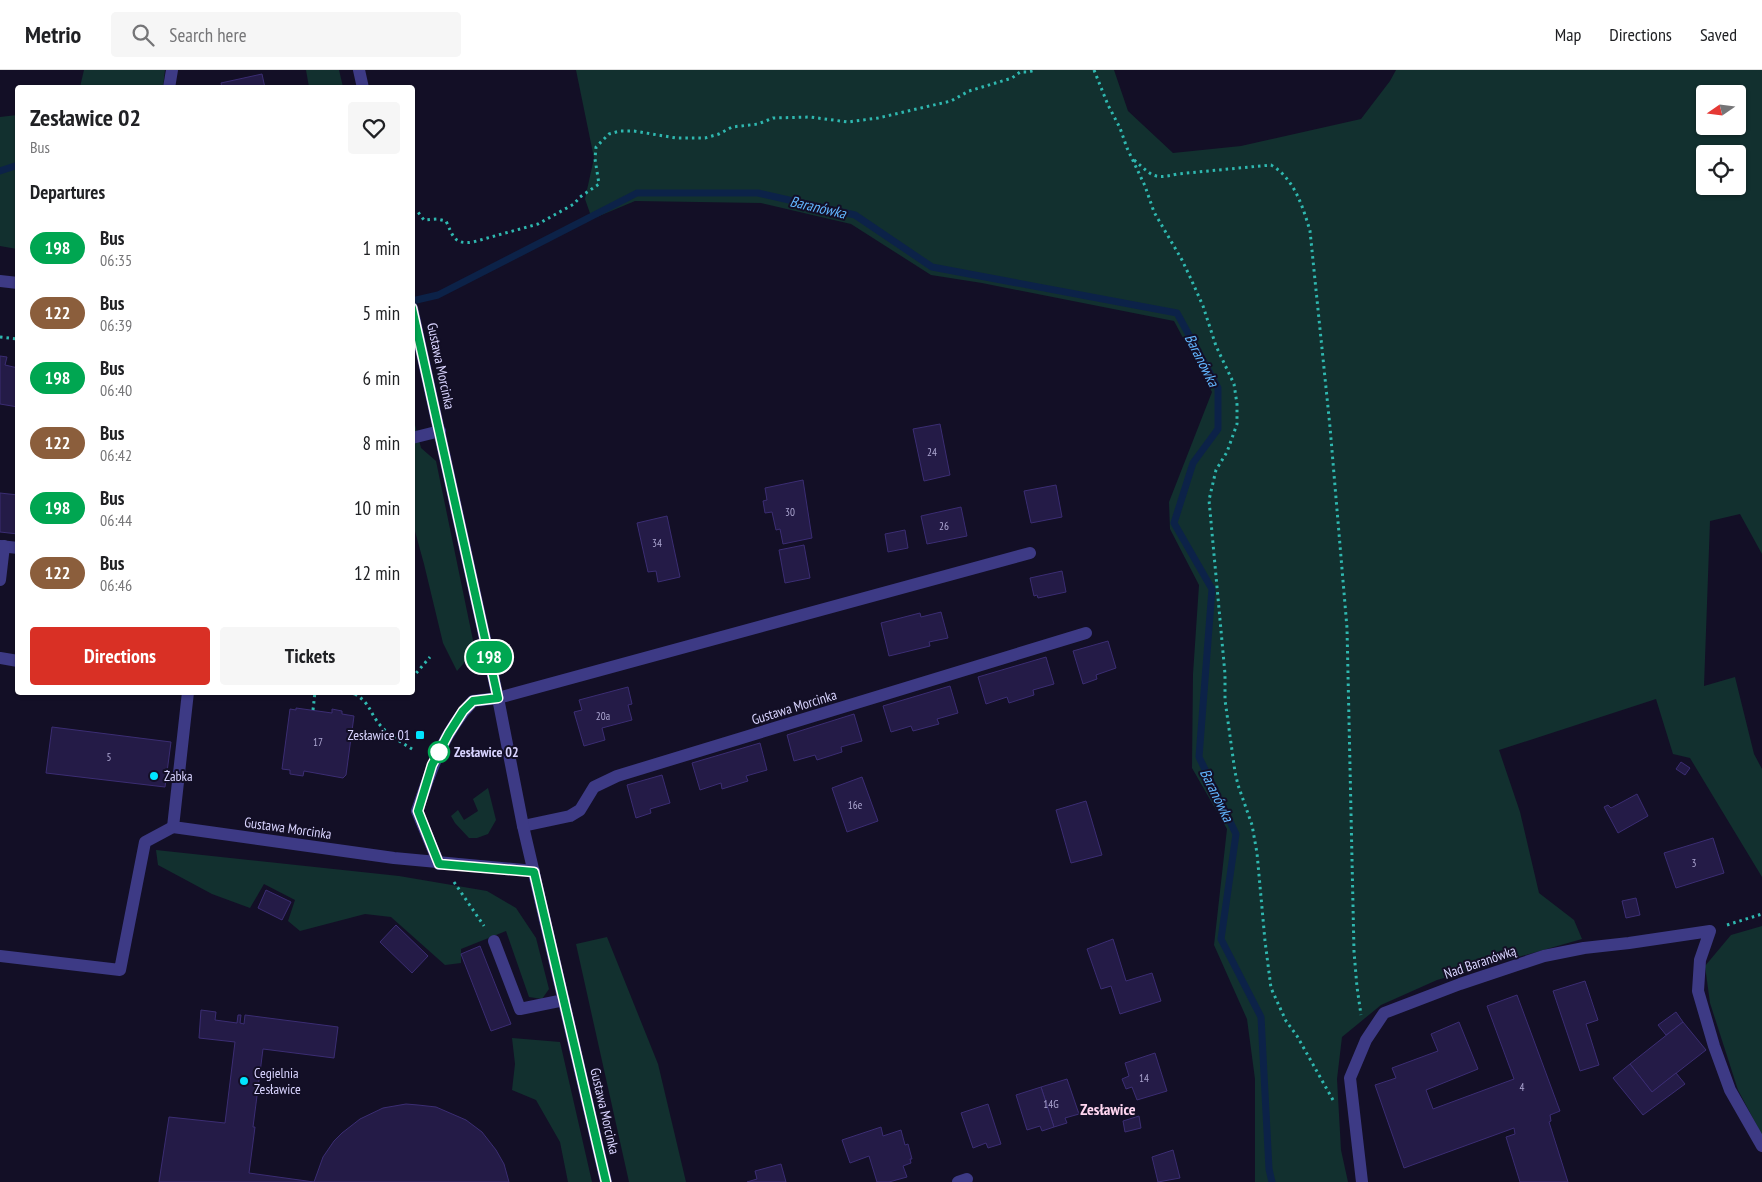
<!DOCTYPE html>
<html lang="en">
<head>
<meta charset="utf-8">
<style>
  :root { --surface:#fff; --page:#f6f6f6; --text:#202124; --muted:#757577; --line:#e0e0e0; --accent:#d93025 }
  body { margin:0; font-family:"PT Sans Narrow",sans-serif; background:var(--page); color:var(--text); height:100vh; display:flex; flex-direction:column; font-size:19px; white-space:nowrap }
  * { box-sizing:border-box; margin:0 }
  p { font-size:16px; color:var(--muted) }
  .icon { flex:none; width:28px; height:28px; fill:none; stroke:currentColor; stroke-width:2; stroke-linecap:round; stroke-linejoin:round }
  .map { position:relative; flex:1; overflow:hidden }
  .side { position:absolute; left:15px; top:15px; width:400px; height:610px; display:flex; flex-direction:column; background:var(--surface); border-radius:5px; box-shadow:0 1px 4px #0004 }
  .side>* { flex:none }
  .badge { padding:0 10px; border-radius:16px; font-size:18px; line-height:32px }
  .needle { width:32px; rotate:256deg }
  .fabs { position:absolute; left:1696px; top:15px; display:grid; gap:10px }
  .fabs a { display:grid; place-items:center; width:50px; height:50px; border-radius:5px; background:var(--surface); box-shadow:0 1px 4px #0004; font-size:25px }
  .map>.badge { position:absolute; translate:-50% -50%; box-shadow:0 0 0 2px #fff }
  h2 { padding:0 15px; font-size:19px; line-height:45px }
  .round { display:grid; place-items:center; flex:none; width:52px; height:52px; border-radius:5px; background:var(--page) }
  .headline { display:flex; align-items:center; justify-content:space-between; height:85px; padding:0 15px }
  h1 { font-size:24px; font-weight:600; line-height:38px }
  .cta { display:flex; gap:10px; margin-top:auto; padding:10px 15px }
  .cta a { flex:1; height:58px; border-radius:5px; background:var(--accent); color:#fff; font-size:20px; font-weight:600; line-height:58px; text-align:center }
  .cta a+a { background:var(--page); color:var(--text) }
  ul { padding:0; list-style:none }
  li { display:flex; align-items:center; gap:15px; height:65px; padding:0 15px }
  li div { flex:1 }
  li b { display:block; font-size:19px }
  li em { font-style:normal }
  li .badge { min-width:55px; font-weight:700; text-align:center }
  header { display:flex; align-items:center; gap:30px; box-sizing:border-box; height:70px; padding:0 25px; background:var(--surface); border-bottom:1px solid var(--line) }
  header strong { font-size:24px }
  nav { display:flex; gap:28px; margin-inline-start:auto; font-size:18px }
  .search { width:350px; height:45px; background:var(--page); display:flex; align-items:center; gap:12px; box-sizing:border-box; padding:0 18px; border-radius:5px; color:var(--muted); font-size:19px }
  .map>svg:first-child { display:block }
</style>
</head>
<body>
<header>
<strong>Metrio</strong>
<div class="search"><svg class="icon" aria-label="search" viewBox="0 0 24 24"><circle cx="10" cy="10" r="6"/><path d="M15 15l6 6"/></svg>Search here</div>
<nav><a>Map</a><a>Directions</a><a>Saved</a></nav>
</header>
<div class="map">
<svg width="1762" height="1112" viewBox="0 0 1762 1112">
  <rect width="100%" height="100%" fill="#130f26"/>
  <g fill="#12302f" fill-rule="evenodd">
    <polygon points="84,0 165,0 163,17 80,17"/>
    <polygon points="306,0 339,0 343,17 309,17"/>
    <path d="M576,0h538l14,41 45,42 68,-7 120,-27 29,-38 6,-11h366v484l-22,-40 -30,7 -6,165 31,-9 19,77 8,15v108l-72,-119 -17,-4 -17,-55 -157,51 21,62 19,81 35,27 8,19 -145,41 -56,25 -39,32 -5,42 4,71 7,32h-93v-103l-8,-60 -33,-74 13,-116 -35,-61 1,-94 6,-89 -29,-56 -1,-27 43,-110 -38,-71 -192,-38 -51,-8 -80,-51 -90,-21 -126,-2 -43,18 -7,-20 9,-41zM1705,24h33v32h-33zM1705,84h33v32h-33z"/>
    <polygon points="17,45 18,45 17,179 0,176 0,47"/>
    <polygon points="412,343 421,378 436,391 475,580 457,601 443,573 424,494 413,454"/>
    <polygon points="488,718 496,750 488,764 477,768 469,768 455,753 451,746 458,740 464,750 478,741 473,729"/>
    <polygon points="156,780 399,806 487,821 516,838 536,868 549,919 542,929 529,927 506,861 461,879 461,893 445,895 391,847 365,844 300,861 288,851 295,830 264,814 250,838 212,824 158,795"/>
    <polygon points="1762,856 1762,1065 1738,1020 1710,933 1705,896 1731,865"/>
    <polygon points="607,867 658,994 686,1112 629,1112 576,874"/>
    <polygon points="512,968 560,972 592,1112 568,1112 560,1072 536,1030 512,1020 515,994"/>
  </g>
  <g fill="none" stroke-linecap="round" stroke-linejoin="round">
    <g stroke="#0c2248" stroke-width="7">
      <polyline points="0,101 18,95"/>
      <polyline points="412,231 438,225 637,123 758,123 855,145 932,197 1177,243 1218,318 1218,359 1193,393 1174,453 1212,519 1199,687 1236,764 1221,869 1261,947 1269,1099 1272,1112"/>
    </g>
  </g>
  <g fill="#241b47" stroke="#3b2d73">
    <polygon points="262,4 265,18 222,18 221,13"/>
    <polygon points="0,286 7,287 5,295 18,298 18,337 0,334"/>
    <polygon points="940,354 950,405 924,411 913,359"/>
    <polygon points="803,410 812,468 783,474 780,459 776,460 772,442 765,443 763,431 767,430 765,418"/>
    <polygon points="1056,415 1062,447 1031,453 1024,421"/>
    <polygon points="0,423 18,425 18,464 0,462"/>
    <polygon points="961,437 967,466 927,474 921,446"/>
    <polygon points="667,446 680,507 658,512 656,501 648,502 637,453"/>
    <polygon points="905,460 908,478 888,482 885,464"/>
    <polygon points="804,475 810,508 785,513 779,480"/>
    <polygon points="1062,501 1066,522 1038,528 1037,525 1034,526 1030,508"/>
    <polygon points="941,542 948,568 929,572 930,576 889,586 881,553 920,543 921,547"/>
    <polygon points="1108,571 1116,598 1096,605 1097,609 1083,614 1073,581"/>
    <polygon points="1046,587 1054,614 1033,620 1034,625 1009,633 1007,627 986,634 978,607"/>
    <polygon points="950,616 958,643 937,649 939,654 913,661 911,656 891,662 883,636"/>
    <polygon points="628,617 632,634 628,635 632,650 602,658 605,670 584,676 574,642 582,640 579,630"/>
    <polygon points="296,638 332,643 332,639 342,641 342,644 354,646 346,705 343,708 304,701 303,706 290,704 290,700 282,699 290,639 296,640"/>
    <polygon points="854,644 862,671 841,677 842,682 817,690 815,685 794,691 787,665"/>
    <polygon points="52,657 171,672 165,717 46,703"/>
    <polygon points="760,673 767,700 746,706 748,711 722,719 721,713 700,720 692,693"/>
    <polygon points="1681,692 1690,698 1685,705 1676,699"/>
    <polygon points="662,705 670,733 650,739 651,743 636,748 627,715"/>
    <polygon points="862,707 878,751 847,762 832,718"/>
    <polygon points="1637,724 1648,746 1618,763 1604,737 1608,735 1611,738"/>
    <polygon points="1086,731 1102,785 1071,793 1056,740"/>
    <polygon points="1713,768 1724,803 1676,818 1664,783"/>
    <polygon points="266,820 291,832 282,850 258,838"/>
    <polygon points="1636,828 1640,845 1626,848 1622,831"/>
    <polygon points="396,855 428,886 412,903 380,872"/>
    <polygon points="1113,869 1126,911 1152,903 1161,931 1120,944 1111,916 1101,919 1087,879"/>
    <polygon points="480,876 511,954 491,961 461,884"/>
    <polygon points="1585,911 1598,950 1586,954 1599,995 1580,1001 1553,921"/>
    <polygon points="1517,925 1560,1041 1550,1045 1551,1051 1549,1052 1568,1112 1520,1112 1506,1067 1515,1064 1514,1058 1404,1098 1375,1015 1396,1008 1392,998 1438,981 1431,964 1459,952 1478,999 1426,1020 1433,1039 1514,1009 1487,936"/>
    <polygon points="201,940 216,942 215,950 237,953 238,945 241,945 240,953 244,954 245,945 338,957 334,988 263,979 253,1057 255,1057 249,1103 314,1112 323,1087 334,1071 342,1063 360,1049 383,1038 406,1034 418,1035 436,1037 466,1050 482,1062 496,1080 504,1094 509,1112 159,1112 169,1047 225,1053 235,972 199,968"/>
    <polygon points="1676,942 1683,952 1666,965 1658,955"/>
    <polygon points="1683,952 1706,980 1652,1022 1630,994"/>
    <polygon points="1155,983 1167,1021 1137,1030 1132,1017 1126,1019 1122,1009 1129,1006 1125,993"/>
    <polygon points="1630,994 1652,1022 1676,1003 1685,1014 1643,1045 1613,1008"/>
    <polygon points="1067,1009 1079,1044 1065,1048 1067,1053 1054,1057 1041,1017"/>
    <polygon points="1041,1017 1054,1057 1042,1061 1040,1056 1027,1060 1016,1025"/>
    <polygon points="988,1034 1001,1074 988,1078 986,1073 973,1078 961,1043"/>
    <polygon points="1139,1046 1141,1058 1125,1062 1123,1051"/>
    <polygon points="881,1057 883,1066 901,1060 905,1075 908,1074 912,1089 910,1089 911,1093 903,1096 907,1107 889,1112 877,1112 869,1086 850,1093 842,1070"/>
    <polygon points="1173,1080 1180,1108 1158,1112 1152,1087"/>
    <polygon points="781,1094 786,1112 747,1112 757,1109 755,1101"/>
  </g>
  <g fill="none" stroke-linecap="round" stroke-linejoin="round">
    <g stroke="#2fb8b0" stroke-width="3" stroke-dasharray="2.5 4" stroke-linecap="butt">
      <polyline points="1094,0 1108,35 1120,58 1127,78 1145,116 1154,142 1182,190 1191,209 1203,236 1216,276 1234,314 1237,334 1237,354 1227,382 1216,400 1209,430 1225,604 1225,630 1235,702 1238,715 1252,755 1257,783 1265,871 1271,918 1286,951 1297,966 1333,1030"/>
      <path d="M1134,90c18,15 18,20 43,14l94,-9c23,13 32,42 39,66l20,196 17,201 7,324 3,35 4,28"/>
      <path d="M412,143l6,-1 6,8 13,-1 9,2c7,15 8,24 27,21l65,-18 36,-20 6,-7 19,-13 -4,-25 1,-12 13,-13 11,-3h14l42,7h29l14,-4 13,-7 26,-3 15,-6 37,-1 38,5 30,-4 73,-17 18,-10 43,-13 8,-6h8l8,-2"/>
      <polyline points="0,267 18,269"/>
      <polyline points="412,608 430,587"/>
      <polyline points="346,622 355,624 357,622"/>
      <path d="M355,624c16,10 14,18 25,31 9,11 23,18 35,26"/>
      <polyline points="313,640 315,622"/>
      <polyline points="454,812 484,856"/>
      <polyline points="1727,855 1762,844"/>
    </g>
    <g stroke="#3d3a85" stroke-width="12">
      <polyline points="169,18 172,0"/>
      <polyline points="0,211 18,213"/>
      <polyline points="412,368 440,361"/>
      <polyline points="0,476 18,478"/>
      <polyline points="523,756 570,746 580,740 594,717 617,706 1086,563"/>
      <path d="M439,794l-22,-53c13,-39 27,-80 56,-110l25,-3 532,-145"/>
      <polyline points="494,871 520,939 564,930"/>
      <polyline points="0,886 120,900 145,772 173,757"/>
      <polyline points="958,1112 967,1109"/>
    </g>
    <g stroke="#3d3a85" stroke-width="12">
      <polyline points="0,510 4,476"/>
      <polyline points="0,588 18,591"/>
      <polyline points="188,622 173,757 394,788 534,801"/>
      <polyline points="1362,1112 1350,1008 1366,970 1384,943 1460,914 1544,886 1584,878 1629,873 1710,861 1700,890 1698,921 1714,976 1730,1020 1762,1076"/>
    </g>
    <g stroke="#3d3a85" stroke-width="12">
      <polyline points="359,0 363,18"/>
      <polyline points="412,238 498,628 523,756 606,1112"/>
    </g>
  </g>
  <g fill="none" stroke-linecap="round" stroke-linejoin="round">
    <defs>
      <polyline id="line" points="412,238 498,628 473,631 463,641 449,663 432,695 418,741 439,794 534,802 606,1112"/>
    </defs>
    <use href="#line" stroke="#fff" stroke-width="11"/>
    <use href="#line" stroke="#00a651" stroke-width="8"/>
  </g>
  <g fill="#00e5ff" stroke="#130f26" stroke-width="2">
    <rect x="415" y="660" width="10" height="10" rx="2.5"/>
    <circle cx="154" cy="706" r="5"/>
    <circle cx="244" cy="1011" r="5"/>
  </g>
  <circle fill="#fff" stroke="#00a651" stroke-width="2.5" cx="439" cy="682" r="10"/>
  <g text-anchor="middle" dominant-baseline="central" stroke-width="4" stroke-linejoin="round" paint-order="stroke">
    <g font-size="11" fill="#aca6d1">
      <text x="932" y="382">24</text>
      <text x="790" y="442">30</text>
      <text x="944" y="456">26</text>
      <text x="657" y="473">34</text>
      <text x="603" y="646">20a</text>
      <text x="318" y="672">17</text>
      <text x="109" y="687">5</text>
      <text x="855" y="735">16e</text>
      <text x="1694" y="793">3</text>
      <text x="1144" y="1008">14</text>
      <text x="1522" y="1017">4</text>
      <text x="1051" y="1034">14G</text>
    </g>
    <g font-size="14" fill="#d9d4ff" stroke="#130f26">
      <text transform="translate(441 296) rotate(78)">Gustawa Morcinka</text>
      <text transform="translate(794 637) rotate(-17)">Gustawa Morcinka</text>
      <text transform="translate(288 758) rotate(8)">Gustawa Morcinka</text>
      <text transform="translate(1480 892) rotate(-19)">Nad Baranówką</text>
      <text transform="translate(605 1041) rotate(77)">Gustawa Morcinka</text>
    </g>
    <g font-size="14" fill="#d9d4ff" stroke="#130f26" text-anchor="start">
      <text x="410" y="665" text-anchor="end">Zesławice 01</text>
      <text x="164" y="706">Żabka</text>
      <text x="254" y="1003">Cegielnia<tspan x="254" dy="16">Zesławice</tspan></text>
    </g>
    <g font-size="14" font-weight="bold" fill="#d9d4ff" stroke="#130f26" text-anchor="start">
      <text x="454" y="682">Zesławice 02</text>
    </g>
    <g font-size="15" font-style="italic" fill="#62b6ff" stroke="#130f26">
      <text transform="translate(818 137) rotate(13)">Baranówka</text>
      <text transform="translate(1202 290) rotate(63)">Baranówka</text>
      <text transform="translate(1217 725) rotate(64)">Baranówka</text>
    </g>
    <g font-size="16" font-weight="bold" fill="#ffd6f0" stroke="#130f26">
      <text x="1108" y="1039">Zesławice</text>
    </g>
  </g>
</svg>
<div class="fabs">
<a><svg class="needle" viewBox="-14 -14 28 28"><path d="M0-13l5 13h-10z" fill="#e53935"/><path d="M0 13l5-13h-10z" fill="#757577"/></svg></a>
<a><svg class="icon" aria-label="locate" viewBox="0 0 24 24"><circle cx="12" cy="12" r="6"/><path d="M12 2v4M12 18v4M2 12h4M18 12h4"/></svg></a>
</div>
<b class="badge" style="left:489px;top:587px;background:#00a651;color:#fff">198</b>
<section class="side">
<div class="headline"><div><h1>Zesławice 02</h1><p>Bus</p></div><a class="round"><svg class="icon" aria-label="heart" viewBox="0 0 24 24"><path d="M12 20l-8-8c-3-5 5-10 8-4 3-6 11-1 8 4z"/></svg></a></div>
<h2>Departures</h2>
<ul>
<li><span class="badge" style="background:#00a651;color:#fff">198</span><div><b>Bus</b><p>06:35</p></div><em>1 min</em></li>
<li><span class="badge" style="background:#8b5e3c;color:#fff">122</span><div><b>Bus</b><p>06:39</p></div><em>5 min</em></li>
<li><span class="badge" style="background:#00a651;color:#fff">198</span><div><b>Bus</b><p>06:40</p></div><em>6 min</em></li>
<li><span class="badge" style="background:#8b5e3c;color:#fff">122</span><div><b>Bus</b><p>06:42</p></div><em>8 min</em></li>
<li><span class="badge" style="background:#00a651;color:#fff">198</span><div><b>Bus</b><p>06:44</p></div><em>10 min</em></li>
<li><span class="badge" style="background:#8b5e3c;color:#fff">122</span><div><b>Bus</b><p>06:46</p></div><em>12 min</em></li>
</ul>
<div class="cta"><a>Directions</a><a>Tickets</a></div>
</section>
</div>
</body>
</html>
